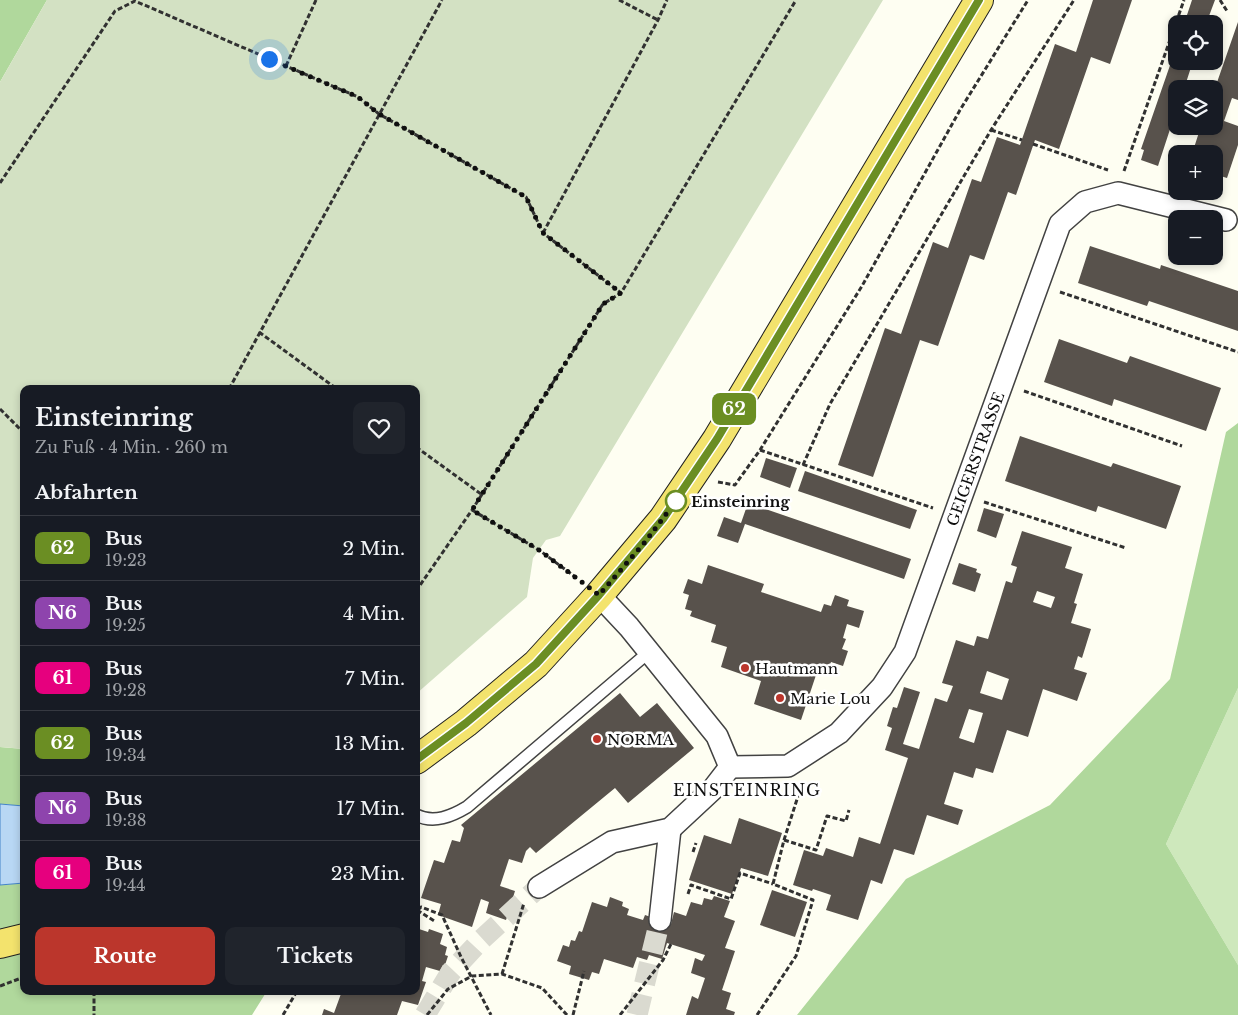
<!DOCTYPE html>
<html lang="de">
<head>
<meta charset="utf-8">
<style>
  :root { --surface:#171b24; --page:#20242c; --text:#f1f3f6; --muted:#9ea1a6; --line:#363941; --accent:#bb362c }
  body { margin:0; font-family:"Libre Baskerville",serif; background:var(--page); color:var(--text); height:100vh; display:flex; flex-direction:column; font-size:19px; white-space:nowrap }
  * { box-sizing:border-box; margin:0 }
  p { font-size:16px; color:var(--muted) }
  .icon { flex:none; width:28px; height:28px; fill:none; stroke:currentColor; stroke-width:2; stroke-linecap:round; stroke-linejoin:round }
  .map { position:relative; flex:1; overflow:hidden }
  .details { position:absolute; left:20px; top:385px; width:400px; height:610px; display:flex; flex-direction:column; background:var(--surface); border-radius:10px; box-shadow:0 2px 8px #0003 }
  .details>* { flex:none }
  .badge { padding:0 10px; border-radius:8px; font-size:18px; line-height:32px }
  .controls { position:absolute; left:1168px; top:15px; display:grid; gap:10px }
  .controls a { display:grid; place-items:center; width:55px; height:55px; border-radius:10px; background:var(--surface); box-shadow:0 2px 8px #0003; font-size:25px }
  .you { position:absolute; width:25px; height:25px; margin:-12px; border:4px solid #fff; border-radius:50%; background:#1a73e8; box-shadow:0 0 0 8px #1a73e833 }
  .map>.badge { position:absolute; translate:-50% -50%; box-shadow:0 0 0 2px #fff }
  h2 { padding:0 15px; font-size:19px; line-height:45px }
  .round { display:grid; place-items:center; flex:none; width:52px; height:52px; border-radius:10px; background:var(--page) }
  .head { display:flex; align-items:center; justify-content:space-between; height:85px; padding:0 15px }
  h1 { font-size:24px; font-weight:800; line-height:38px }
  .primary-button { display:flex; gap:10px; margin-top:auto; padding:10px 15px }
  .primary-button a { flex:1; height:58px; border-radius:10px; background:var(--accent); color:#fff; font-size:20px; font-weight:800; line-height:58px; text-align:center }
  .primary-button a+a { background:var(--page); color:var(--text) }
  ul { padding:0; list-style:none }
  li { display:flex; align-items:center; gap:15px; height:65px; padding:0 15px; border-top:1px solid var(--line) }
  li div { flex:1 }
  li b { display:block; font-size:19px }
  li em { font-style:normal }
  li .badge { min-width:55px; font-weight:700; text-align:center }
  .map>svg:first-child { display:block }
</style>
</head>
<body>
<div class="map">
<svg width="1238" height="1015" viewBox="0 0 1238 1015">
  <rect width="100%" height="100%" fill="#fefef2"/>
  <polygon fill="#cee8bc" points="1238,688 1238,965 1166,844"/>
  <g fill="#b0d89c">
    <polygon points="0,0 47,0 0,82"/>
    <polygon points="1238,423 1238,688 1166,844 1238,965 1238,1015 797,1015 906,879 1050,805 1170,679 1226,432"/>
    <polygon points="0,747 24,749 24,806 0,804"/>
    <polygon points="24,883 24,991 267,991 252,1015 0,1015 0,885"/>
  </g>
  <polygon fill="#d3e1c3" points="47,0 883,0 560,536 546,540 533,558 527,597 416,694 416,389 24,389 24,749 0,747 0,82"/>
  <polygon fill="#b8d7f4" stroke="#4283c8" points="0,804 24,806 24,883 0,885"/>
  <g fill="#58524c" fill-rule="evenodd">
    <polygon points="1093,0 1132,0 1110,64 1091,57 1059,149 1035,140 1016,195 1008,192 984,260 970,255 938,346 920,340 873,477 838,465 885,328 901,334 933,242 948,248 972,179 981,182 997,137 1020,145 1055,44 1076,52"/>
    <polygon points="1192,0 1215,0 1206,24 1184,24"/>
    <polygon points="1238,22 1238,100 1232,98 1224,121 1238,126 1238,145 1227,178 1214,174 1214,154 1192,154 1201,126 1214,126 1214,91"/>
    <polygon points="1176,48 1176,61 1193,61 1184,89 1176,89 1176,111 1158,166 1141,160 1144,150 1141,149"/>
    <polygon points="1090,246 1160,269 1161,265 1238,291 1238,331 1149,301 1147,306 1078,283"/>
    <polygon points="1059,339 1127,363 1130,356 1221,388 1206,431 1114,399 1112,406 1044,382"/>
    <polygon points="1020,436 1111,467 1113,463 1181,486 1166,529 1098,506 1096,512 1005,481"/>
    <polygon points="766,458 797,468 790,488 760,477"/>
    <polygon points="805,471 917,510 910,529 798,491"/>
    <polygon points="748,503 911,559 904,579 745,524 738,543 717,536 724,517 741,523"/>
    <polygon points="984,508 1004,514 996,538 977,531"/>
    <path d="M1022,531l50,16 -7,21 18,6 -9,29 3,1 -6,19 20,6 -9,29 -4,-2 -4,13 13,4 -10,28 -34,-12 -15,48 -21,-7 -14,43 -17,-5 -3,10 -19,-6 -10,32 19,6 -5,15 -31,-10 -13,40 -20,-6 -12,35 -11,-4 -13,40 -32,-10 5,-15 -18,-6 -1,2 -19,-6 11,-35 19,6 3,-8 27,9 6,-20 21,7 28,-86 -23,-8 7,-22 -5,-2 6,-19 4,1 7,-21 16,5 -17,52 16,5 16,-51 12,4 6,-16 -11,-3 14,-43 18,6 3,-10 11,3 18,-58 6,2 5,-16 -6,-2zM1037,591l18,6 -4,11 -18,-6zM987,671l22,8 -7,21 -22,-7zM969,709l14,4 -9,30 -15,-5z"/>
    <polygon points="959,563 977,569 976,572 981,574 975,592 952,584"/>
    <polygon points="708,565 764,584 761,592 821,612 824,604 831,606 835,595 849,600 847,606 864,611 859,628 847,624 843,638 846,639 842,649 848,651 843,666 831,662 827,675 817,672 801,720 754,704 761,681 721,667 727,647 711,642 716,625 690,616 692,611 685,609 689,595 683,593 688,579 702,584"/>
    <polygon points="620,693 640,717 657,703 694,748 628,803 615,788 536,853 530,847 526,851 522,863 509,859 500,886 515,891 506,920 486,913 489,902 481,899 472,927 438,915 441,904 421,898 434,860 444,863 452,840 460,842 464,828 461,825"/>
    <polygon points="739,818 782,833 768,876 741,868 732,894 689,880 704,835 731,844"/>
    <polygon points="772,890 807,902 795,937 760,925"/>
    <polygon points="714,896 730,901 724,917 735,921 725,948 735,951 722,990 731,993 726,1009 735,1012 734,1015 686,1015 692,996 698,999 705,978 691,973 695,958 702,961 705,955 667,943 662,959 649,955 647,960 637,957 633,968 604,959 599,974 592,972 589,980 569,974 571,966 557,961 563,945 569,947 571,940 575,941 579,931 582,932 592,902 607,907 610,897 623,902 622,906 629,909 627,915 643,920 645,915 671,924 674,912 686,916 691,902 702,905 704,898 712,900"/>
    <polygon points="416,928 428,932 429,929 443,934 440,944 447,947 445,955 448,956 445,965 443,965 440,971 426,967 422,981 426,982 418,1005 402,1001 397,1015 322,1015 324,1009 334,1013 342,991 416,991"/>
  </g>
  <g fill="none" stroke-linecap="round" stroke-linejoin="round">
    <g stroke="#dadad0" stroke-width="21" stroke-dasharray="21 11" stroke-linecap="butt">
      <polyline points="425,1015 451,972 481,940 539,887"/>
      <polyline points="637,1015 660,920"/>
    </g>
    <defs>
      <path id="service" d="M416,815c18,9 36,1 51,-8l182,-155"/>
      <g id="minor">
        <path id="s1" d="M730,767l58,-1 51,-33 43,-46 23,-35 155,-428 25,-22 33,-9 108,27"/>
        <polyline points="539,887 612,842 670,829 713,789 730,767 717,736 629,627 599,595"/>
        <polyline points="660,920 670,829"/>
      </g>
      <g id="primary">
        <polyline points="416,760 466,723 536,664 599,595 663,519 717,439 979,0"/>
        <polyline points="0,944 24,938"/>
      </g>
    </defs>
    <use href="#service" stroke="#424242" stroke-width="14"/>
    <use href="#minor" stroke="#424242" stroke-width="24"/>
    <use href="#primary" stroke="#202020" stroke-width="30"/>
    <g stroke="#313131" stroke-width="3" stroke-dasharray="5 2.5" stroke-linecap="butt">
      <polyline points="619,0 658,20"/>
      <polyline points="1220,0 1227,11"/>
      <polyline points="286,66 316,0"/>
      <polyline points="991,130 1022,140"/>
      <polyline points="1033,144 1108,170"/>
      <polyline points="1124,171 1184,0"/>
      <polyline points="0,183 115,11 135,1 358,97 379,114 526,197 543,233 621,293"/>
      <polyline points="543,233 658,20 667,0"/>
      <polyline points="1060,292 1238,352"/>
      <polyline points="259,332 337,389"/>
      <polyline points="229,389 442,0"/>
      <polyline points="1024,391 1182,446"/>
      <polyline points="0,409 24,433"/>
      <polyline points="416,447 481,494"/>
      <polyline points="760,450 933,508"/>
      <polyline points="803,465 830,404 991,130 1074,0"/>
      <polyline points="718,482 735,485 760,450 862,286 960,110 1028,0"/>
      <polyline points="984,502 1126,548"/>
      <polyline points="472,510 539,550 578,579"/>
      <polyline points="416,591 472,510 603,304 621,293 796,0"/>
      <polyline points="784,840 816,850 827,816 846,821 849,810"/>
      <polyline points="693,852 696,843"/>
      <polyline points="688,894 691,885 731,899 740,873 773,884"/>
      <polyline points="417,910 436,922"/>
      <polyline points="418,910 421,907 442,915 461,957 491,1015"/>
      <polyline points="502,974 524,903"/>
      <polyline points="0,986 24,977"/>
      <polyline points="94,991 94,1015"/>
      <polyline points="283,1015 297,991"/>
      <polyline points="427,1015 448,989 472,976 502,974 542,988 567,1015"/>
      <polyline points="573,1015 584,971"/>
      <polyline points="620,1015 663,960 671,944"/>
      <polyline points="757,1015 796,956 813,900 773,884 784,840 799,793 796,786"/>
    </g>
    <use href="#service" stroke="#fff" stroke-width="11"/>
    <use href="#minor" stroke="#fff" stroke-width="21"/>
    <use href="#primary" stroke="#f3e36d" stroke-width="28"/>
  </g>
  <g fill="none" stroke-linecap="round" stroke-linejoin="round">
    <defs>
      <polyline id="line" points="416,760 466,723 536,664 599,595 663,519 717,439 979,0"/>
    </defs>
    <use href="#line" stroke="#fff" stroke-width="11"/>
    <use href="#line" stroke="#6b8e23" stroke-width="8"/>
    <polyline stroke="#0f0f0f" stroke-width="5" stroke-dasharray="0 9" points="269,59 358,97 379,114 526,197 543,233 621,293 603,304 472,510 539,550 599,595 645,542 676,501"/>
  </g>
  <circle fill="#fff" stroke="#6b8e23" stroke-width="2.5" cx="676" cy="501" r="10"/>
  <g fill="#bb362c" stroke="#fff" stroke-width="2">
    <circle cx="745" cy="668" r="5"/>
    <circle cx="780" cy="698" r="5"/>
    <circle cx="597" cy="739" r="5"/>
  </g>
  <g text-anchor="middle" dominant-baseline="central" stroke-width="5" stroke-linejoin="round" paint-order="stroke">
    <g font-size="15" fill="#0f0f0f" stroke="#fff">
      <text stroke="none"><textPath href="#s1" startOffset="429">GEIGERSTRASSE</textPath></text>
    </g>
    <g font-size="15" font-weight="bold" fill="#0f0f0f" stroke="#fff" text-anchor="start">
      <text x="691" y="501">Einsteinring</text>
    </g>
    <g font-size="15" fill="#0f0f0f" stroke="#fff" text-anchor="start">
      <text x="755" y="668">Hautmann</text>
      <text x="790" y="698">Marie Lou</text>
      <text x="607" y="739">NORMA</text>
    </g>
    <g font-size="16" letter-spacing="1" fill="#0f0f0f" stroke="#fff">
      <text x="747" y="790">EINSTEINRING</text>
    </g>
  </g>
</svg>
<div class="controls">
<a><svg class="icon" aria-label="locate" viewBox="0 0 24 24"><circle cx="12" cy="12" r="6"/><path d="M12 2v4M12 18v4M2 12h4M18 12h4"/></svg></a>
<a><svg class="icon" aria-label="layers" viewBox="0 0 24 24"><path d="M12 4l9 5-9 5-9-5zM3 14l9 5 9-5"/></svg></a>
<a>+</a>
<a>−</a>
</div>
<div class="you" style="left:269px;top:59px"></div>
<b class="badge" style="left:734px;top:409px;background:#6b8e23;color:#fff">62</b>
<section class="details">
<div class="head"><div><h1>Einsteinring</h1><p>Zu Fuß · 4 Min. · 260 m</p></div><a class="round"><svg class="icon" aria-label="heart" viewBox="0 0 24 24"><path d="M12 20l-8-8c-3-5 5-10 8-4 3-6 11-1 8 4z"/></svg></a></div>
<h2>Abfahrten</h2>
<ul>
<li><span class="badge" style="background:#6b8e23;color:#fff">62</span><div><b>Bus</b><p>19:23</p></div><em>2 Min.</em></li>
<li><span class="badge" style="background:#8e44ad;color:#fff">N6</span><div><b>Bus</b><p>19:25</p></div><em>4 Min.</em></li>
<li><span class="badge" style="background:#e6007e;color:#fff">61</span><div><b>Bus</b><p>19:28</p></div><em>7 Min.</em></li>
<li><span class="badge" style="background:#6b8e23;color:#fff">62</span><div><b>Bus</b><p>19:34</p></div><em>13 Min.</em></li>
<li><span class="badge" style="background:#8e44ad;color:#fff">N6</span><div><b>Bus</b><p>19:38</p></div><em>17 Min.</em></li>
<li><span class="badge" style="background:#e6007e;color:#fff">61</span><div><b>Bus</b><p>19:44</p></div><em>23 Min.</em></li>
</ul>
<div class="primary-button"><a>Route</a><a>Tickets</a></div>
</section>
</div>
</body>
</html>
